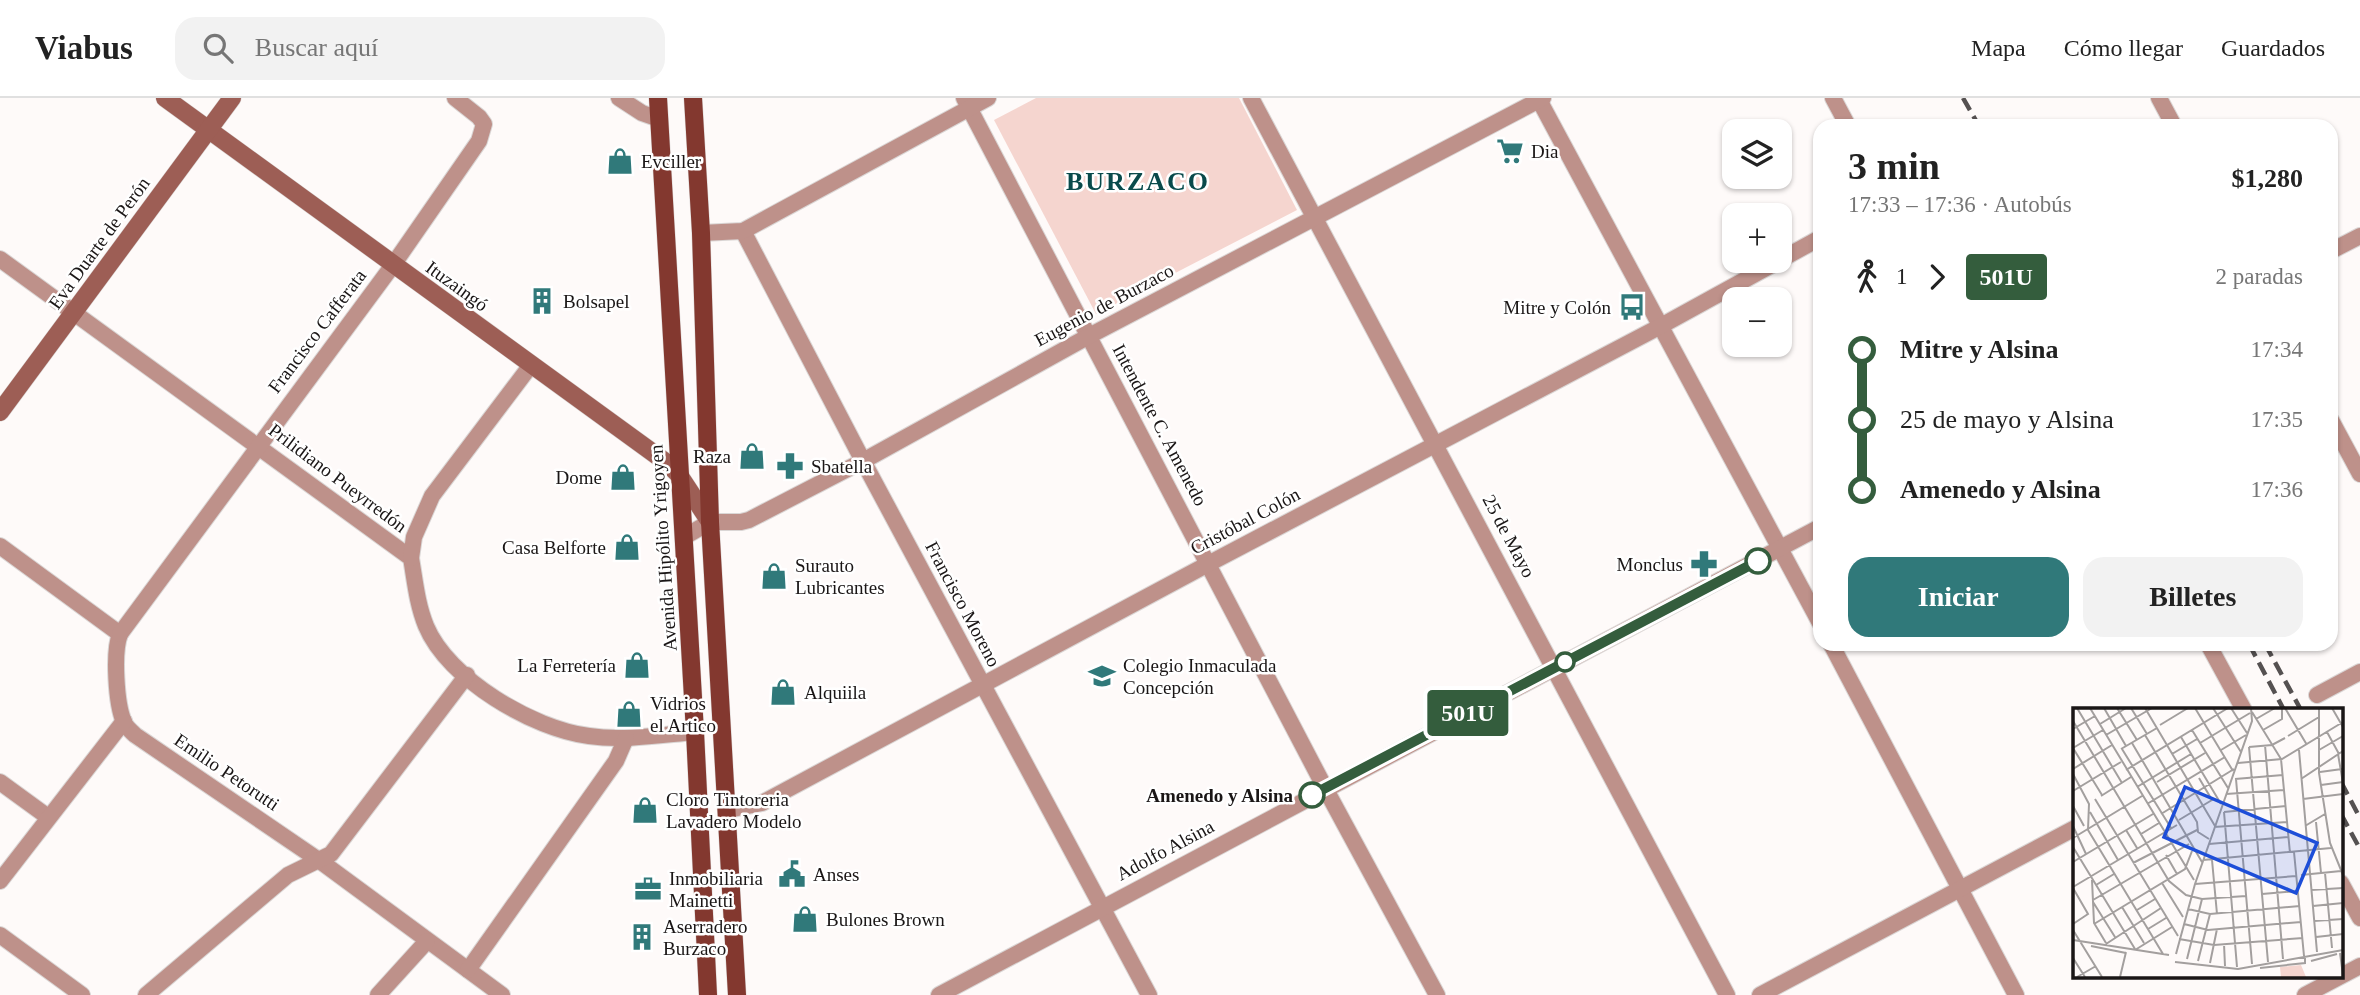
<!DOCTYPE html>
<html lang="es">
<head>
<meta charset="utf-8">
<style>
  :root { --surface:#fff; --page:#f2f2f2; --text:#222; --muted:#767676; --line:#e0e0e0; --accent:#30797a }
  body { margin:0; font-family:"Times New Roman",serif; background:var(--page); color:var(--text); height:100vh; display:flex; flex-direction:column; font-size:26px; white-space:nowrap }
  * { box-sizing:border-box; margin:0 }
  p { font-size:23px; color:var(--muted) }
  .icon { flex:none; width:38px; height:38px; fill:none; stroke:currentColor; stroke-width:2; stroke-linecap:round; stroke-linejoin:round }
  .map { position:relative; flex:1; overflow:hidden }
  .details { position:absolute; left:1813px; top:21px; width:525px; height:532px; display:flex; flex-direction:column; background:var(--surface); border-radius:21px; box-shadow:0 2px 5px #0004 }
  .details>* { flex:none }
  .badge { padding:0 14px; border-radius:5px; font-size:24px; line-height:46px }
  .controls { position:absolute; left:1722px; top:21px; display:grid; gap:14px }
  .controls a { display:grid; place-items:center; width:70px; height:70px; border-radius:14px; background:var(--surface); box-shadow:0 2px 5px #0004; font-size:35px }
  .map>.badge { position:absolute; translate:-50% -50%; box-shadow:0 0 0 4px #fff }
  .legs { display:flex; align-items:center; gap:10px; height:77px; padding:0 35px; font-size:23px }
  .legs p { margin-inline-start:auto }
  .overview { display:flex; align-items:center; justify-content:space-between; height:119px; padding:0 35px }
  h1 { font-size:38px; font-weight:700; line-height:52px }
  .cta { display:flex; gap:14px; margin-top:auto; padding:14px 35px }
  .cta a { flex:1; height:80px; border-radius:21px; background:var(--accent); color:#fff; font-size:28px; font-weight:700; line-height:80px; text-align:center }
  .cta a+a { background:var(--page); color:var(--text) }
  ul { padding:0 35px; list-style:none }
  li { display:flex; align-items:center; gap:24px; height:70px; font-size:26px }
  li i { display:grid; place-items:center; width:10px; height:100%; margin:0 9px; background:currentColor }
  li i::after { content:''; width:18px; height:18px; margin:-9px; border:5px solid; border-radius:50%; background:var(--surface) }
  li p { margin-inline-start:auto }
  li:first-child i { background:linear-gradient(#0000 50%,currentColor 0) }
  li:last-child i { background:linear-gradient(currentColor 50%,#0000 0) }
  header { display:flex; align-items:center; gap:42px; box-sizing:border-box; height:98px; padding:0 35px; background:var(--surface); border-bottom:2px solid var(--line) }
  header strong { font-size:33px }
  nav { display:flex; gap:38px; margin-inline-start:auto; font-size:24px }
  .search { width:490px; height:63px; background:var(--page); display:flex; align-items:center; gap:18px; box-sizing:border-box; padding:0 24px; border-radius:21px; color:var(--muted); font-size:26px }
  .map>svg:first-child { display:block }
</style>
</head>
<body>
<header>
<strong>Viabus</strong>
<div class="search"><svg class="icon" aria-label="search" viewBox="0 0 24 24"><circle cx="10" cy="10" r="6"/><path d="M15 15l6 6"/></svg>Buscar aquí</div>
<nav><a>Mapa</a><a>Cómo llegar</a><a>Guardados</a></nav>
</header>
<div class="map">
<svg width="2360" height="897" viewBox="0 0 2360 897">
  <rect width="100%" height="100%" fill="#fefaf9"/>
  <polygon fill="#f5d5cf" points="1036,0 1239,0 1297,112 1096,216 994,22"/>
  <g fill="none" stroke-linecap="round" stroke-linejoin="round">
    <defs>
      <g id="street">
        <polyline points="619,0 642,15 659,21"/>
        <polyline points="964,0 1325,690 1437,897"/>
        <polyline points="1251,0 1727,897"/>
        <polyline points="1538,0 1820,525"/>
        <polyline points="1833,0 1848,28"/>
        <polyline points="2159,0 2174,28"/>
        <polyline points="743,133 863,363 1149,897"/>
        <polyline points="701,135 743,133 988,0"/>
        <polyline points="2331,153 2360,138"/>
        <path d="M0,161l411,299c4,23 6,46 15,68 22,53 107,103 163,110 35,5 71,-1 106,-4"/>
        <polyline points="1780,162 1820,140"/>
        <polyline points="2331,322 2360,376"/>
        <polyline points="684,439 710,424 741,424 749,422 863,363 1089,238 1543,0"/>
        <path d="M0,448l120,88c-7,18 -4,70 4,88 2,5 7,9 11,13l185,126 182,134"/>
        <polyline points="411,460 414,439 432,398 531,267"/>
        <polyline points="120,536 393,167 479,43 484,26 479,19 455,0"/>
        <polyline points="1831,546 2016,897"/>
        <polyline points="2208,546 2244,612"/>
        <polyline points="2317,597 2360,574"/>
        <polyline points="0,684 48,719"/>
        <polyline points="728,712 762,705 1210,465 1659,229 1779,163"/>
        <polyline points="0,783 124,623"/>
        <polyline points="2341,785 2360,820"/>
        <polyline points="0,837 82,897"/>
        <polyline points="468,872 616,663 626,640"/>
        <polyline points="146,897 288,777 331,756 467,577"/>
        <polyline points="378,897 427,843"/>
        <polyline points="939,897 1820,429"/>
        <polyline points="1760,897 2075,730"/>
        <polyline points="2305,897 2360,868"/>
      </g>
      <g id="secondary">
        <polyline points="165,0 667,365 679,377 710,424"/>
        <polyline points="0,314 232,0"/>
      </g>
      <g id="primary">
        <polyline points="658,0 695,634 708,897"/>
        <polyline points="693,0 701,135 710,424 737,897"/>
      </g>
    </defs>
    <use href="#street" stroke="#dad6d5" stroke-width="18"/>
    <use href="#secondary" stroke="#dad6d5" stroke-width="19"/>
    <use href="#primary" stroke="#dad6d5" stroke-width="19"/>
    <use href="#street" stroke="#be918a" stroke-width="16"/>
    <use href="#secondary" stroke="#9d5e55" stroke-width="18"/>
    <use href="#primary" stroke="#83382f" stroke-width="18"/>
    <g stroke="#555151" stroke-width="4.5" stroke-dasharray="14 7" stroke-linecap="butt">
      <polyline points="1963,0 1979,28"/>
      <polyline points="2249,546 2284,612"/>
      <polyline points="2265,546 2301,612"/>
      <polyline points="2341,684 2360,720"/>
      <polyline points="2341,716 2360,751"/>
    </g>
  </g>
  <g fill="none" stroke-linecap="round" stroke-linejoin="round">
    <defs>
      <polyline id="line-1" points="1312,697 1758,463"/>
    </defs>
    <use href="#line-1" stroke="#fff" stroke-width="16"/>
    <use href="#line-1" stroke="#345d3d" stroke-width="10"/>
  </g>
  <defs>
    <symbol id="supermarket-bare" viewBox="-9 -9 18 18"><path d="M-6-5.5h2.5l.6 2H6L4.5 2H-2.5L-4.4-4H-6ZM-1.5 3.2a1.3 1.3 0 1 0 .1 0ZM3 3.2a1.3 1.3 0 1 0 .1 0Z" fill="#30797a" stroke="#fff" stroke-width="2.5" paint-order="stroke"/></symbol>
    <symbol id="shop-bare" viewBox="-9 -9 18 18"><path d="M-5-2.5h2.3a2.7 3.5 0 0 1 5.4 0H5L5.5 6h-11ZM-1.5-2.5h3a1.5 2.3 0 0 0-3 0Z" fill="#30797a" stroke="#fff" stroke-width="2.5" paint-order="stroke"/></symbol>
    <symbol id="building-bare" viewBox="-9 -9 18 18"><path d="M-4-6H4V6H1V3H-1V6H-4ZM-2.5-4.3h1.7v1.8h-1.7ZM.8-4.3h1.7v1.8H.8ZM-2.5-1h1.7V.8h-1.7ZM.8-1h1.7V.8H.8Z" fill="#30797a" stroke="#fff" stroke-width="2.5" paint-order="stroke"/></symbol>
    <symbol id="bus-bare" viewBox="-9 -9 18 18"><path d="M-5-6H5V4H4V6H2V4H-2V6H-4V4H-5ZM-3.5-4V0h7V-4ZM-3.5 1.2v1.5H-2V1.2ZM2 1.2v1.5H3.5V1.2Z" fill="#30797a" stroke="#fff" stroke-width="2.5" paint-order="stroke"/></symbol>
    <symbol id="pharmacy-bare" viewBox="-9 -9 18 18"><path d="M-2-6h4v4h4v4h-4v4h-4v-4h-4v-4h4Z" fill="#30797a" stroke="#fff" stroke-width="2.5" paint-order="stroke"/></symbol>
    <symbol id="school-bare" viewBox="-9 -9 18 18"><path d="M0-5L7-2L0 1L-7-2ZM-4 1L0 2.5L4 1V4Q0 6-4 4Z" fill="#30797a" stroke="#fff" stroke-width="2.5" paint-order="stroke"/></symbol>
    <symbol id="civic-bare" viewBox="-9 -9 18 18"><path d="M-.6-6.5H3V-4.5H.6V-3L4-1V1h2V6H-6V1h2V-1L-.6-3ZM-1.2 2.5V6h2.4V2.5Z" fill="#30797a" stroke="#fff" stroke-width="2.5" paint-order="stroke"/></symbol>
    <symbol id="office-bare" viewBox="-9 -9 18 18"><path d="M-6-3h4V-5.5h4V-3h4V5H-6ZM-1-4.5V-3h2v-1.5ZM-6 0V1H6V0Z" fill="#30797a" stroke="#fff" stroke-width="2.5" paint-order="stroke"/></symbol>
  </defs>
  <g fill-rule="evenodd">
    <use href="#supermarket-bare" x="1491" y="34" width="38" height="38"/>
    <use href="#shop-bare" x="601" y="44" width="38" height="38"/>
    <use href="#building-bare" x="523" y="184" width="38" height="38"/>
    <use href="#bus-bare" x="1613" y="190" width="38" height="38"/>
    <use href="#shop-bare" x="733" y="339" width="38" height="38"/>
    <use href="#pharmacy-bare" x="771" y="349" width="38" height="38"/>
    <use href="#shop-bare" x="604" y="360" width="38" height="38"/>
    <use href="#shop-bare" x="608" y="430" width="38" height="38"/>
    <use href="#pharmacy-bare" x="1685" y="447" width="38" height="38"/>
    <use href="#shop-bare" x="755" y="459" width="38" height="38"/>
    <use href="#shop-bare" x="618" y="548" width="38" height="38"/>
    <use href="#school-bare" x="1083" y="559" width="38" height="38"/>
    <use href="#shop-bare" x="764" y="575" width="38" height="38"/>
    <use href="#shop-bare" x="610" y="597" width="38" height="38"/>
    <use href="#shop-bare" x="626" y="693" width="38" height="38"/>
    <use href="#civic-bare" x="773" y="757" width="38" height="38"/>
    <use href="#office-bare" x="629" y="772" width="38" height="38"/>
    <use href="#shop-bare" x="786" y="802" width="38" height="38"/>
    <use href="#building-bare" x="623" y="820" width="38" height="38"/>
  </g>
  <g fill="#fff" stroke="#345d3d" stroke-width="3.5">
    <circle cx="1758" cy="463" r="12"/>
    <circle cx="1565" cy="564" r="9"/>
    <circle cx="1312" cy="697" r="12"/>
  </g>
  <g text-anchor="middle" dominant-baseline="central" stroke-width="5" stroke-linejoin="round" paint-order="stroke">
    <g font-size="19" fill="#1a1616" stroke="#fff" text-anchor="start">
      <text x="1531" y="53">Dia</text>
      <text x="641" y="63">Evciller</text>
      <text x="563" y="203">Bolsapel</text>
      <text x="1611" y="209" text-anchor="end">Mitre y Colón</text>
      <text x="731" y="358" text-anchor="end">Raza</text>
      <text x="811" y="368">Sbatella</text>
      <text x="602" y="379" text-anchor="end">Dome</text>
      <text x="606" y="449" text-anchor="end">Casa Belforte</text>
      <text x="1683" y="466" text-anchor="end">Monclus</text>
      <text x="795" y="467">Surauto<tspan x="795" dy="22">Lubricantes</tspan></text>
      <text x="616" y="567" text-anchor="end">La Ferretería</text>
      <text x="1123" y="567">Colegio Inmaculada<tspan x="1123" dy="22">Concepción</tspan></text>
      <text x="804" y="594">Alquiila</text>
      <text x="650" y="605">Vidrios<tspan x="650" dy="22">el Artico</tspan></text>
      <text x="666" y="701">Cloro Tintoreria<tspan x="666" dy="22">Lavadero Modelo</tspan></text>
      <text x="813" y="776">Anses</text>
      <text x="669" y="780">Inmobiliaria<tspan x="669" dy="22">Mainetti</tspan></text>
      <text x="826" y="821">Bulones Brown</text>
      <text x="663" y="828">Aserradero<tspan x="663" dy="22">Burzaco</tspan></text>
    </g>
    <g font-size="19" fill="#1a1616" stroke="#fff">
      <text transform="translate(99 145) rotate(-54)">Eva Duarte de Perón</text>
      <text transform="translate(457 188) rotate(36)">Ituzaingó</text>
      <text transform="translate(1104 207) rotate(-28)">Eugenio de Burzaco</text>
      <text transform="translate(317 233) rotate(-53)">Francisco Cafferata</text>
      <text transform="translate(1160 327) rotate(62)">Intendente C. Amenedo</text>
      <text transform="translate(338 380) rotate(37)">Prilidiano Pueyrredón</text>
      <text transform="translate(1245 423) rotate(-28)">Cristóbal Colón</text>
      <text transform="translate(1509 438) rotate(62)">25 de Mayo</text>
      <text transform="translate(663 450) rotate(-94)">Avenida Hipólito Yrigoyen</text>
      <text transform="translate(963 506) rotate(62)">Francisco Moreno</text>
      <text transform="translate(227 674) rotate(34)">Emilio Petorutti</text>
      <text transform="translate(1165 752) rotate(-28)">Adolfo Alsina</text>
    </g>
    <g font-size="19" font-weight="bold" fill="#1a1616" stroke="#fff" text-anchor="end">
      <text x="1293" y="697">Amenedo y Alsina</text>
    </g>
    <g font-size="26" font-weight="bold" letter-spacing="2" fill="#094a4b" stroke="#fff">
      <text x="1138" y="83">BURZACO</text>
    </g>
  </g>
  <g transform="translate(2073 610)">
    <rect width="270" height="270" fill="#fefaf9"/>
    <path d="M228,257l5,12h-25l-1,-10z" fill="#f5d5cf"/>
    <path fill="none" stroke="#a39f9e" stroke-width="2" d="M4,0l45,75M17,0l104,172M31,0l22,38M44,0l20,32M58,0l16,26M72,0l70,118M122,0l38,63M140,0l28,44M158,0l16,25M212,0l22,37M246,0v65l11,70 13,32M259,0l11,19M179,4l29,47 9,94M183,11l19,-11M0,13l96,160 17,14 16,4 44,-3M27,16l26,-16M87,17l28,-17M0,21l22,-13M119,22l36,58M190,22l19,-11v-11M254,24l12,22M33,27l46,-27M72,27l52,87 1,10 11,7M215,28l31,-19M108,29l40,67M59,35l70,119M127,35l50,-30M192,37l18,214M176,39l19,215M176,39l23,-2 13,-7M48,41l36,-21M49,41l49,79M148,42l25,-15M226,42l18,202M246,42l24,-14M99,46l25,-15M265,46l5,29M165,55l44,-4 61,-37M0,61l39,-24M53,62l102,-62M247,64l22,-3M0,66l16,30 -1,26 75,124M162,71l48,-4M163,71l16,185M228,71l42,-28M84,74l48,-29M248,77l22,-3M64,79l54,-33M0,83l48,-29M153,86l58,-4M29,87l-29,-47 30,-18M28,88l30,-19M22,91l83,137M230,91l40,-5M74,96l78,-47M0,98l11,20M17,104l28,48M151,104l13,155M151,104l62,-6M88,106l73,-45M106,112l33,-20 -13,-22M243,114l5,51M0,118l13,28M232,118l20,-12M141,119l73,-5M53,122l11,18M68,126l18,-11M0,130l69,-42M136,136l79,-7M0,139l62,102M221,144l10,104M93,147l11,19M130,152l128,-12M139,152l5,54M0,154l80,-48M60,155l64,-33M252,165l7,75M228,167l40,-4M19,172l2,43 12,20M89,175l21,34M122,176l101,-8M23,177l18,-11M0,179l104,-62M0,180l15,26 -15,10M238,182l32,-2M189,186l36,-3M20,192l96,-56M20,194l22,35M240,198l30,-3M49,199l22,36M115,201l22,5 90,-8M64,202l18,-11M241,213l29,-2M21,216l91,-55 7,-18M111,216l24,6 93,-8M75,221l18,-11M0,222l29,47M243,229l27,-3M106,231l35,6 89,-7M0,232l96,15M33,236l55,-36M151,236l1,22M18,238l35,7M62,242l37,-23M267,245l3,22M103,246l19,-70 57,-163 -1,-13M0,250l12,19M114,251l15,-60M125,253l12,-47M238,253l26,-7M102,254l63,7 105,-19M137,255l7,-34M187,260l45,-5v-6M4,269l19,-11M47,269l6,-25"/>
    <path fill="#1d4ed8" fill-opacity="0.15" stroke="#1d4ed8" stroke-width="3.5" d="M112,79l132,56 -21,50 -132,-56z"/>
    <rect width="270" height="270" fill="none" stroke="#1a1616" stroke-width="3.5"/>
  </g>
</svg>
<div class="controls">
<a><svg class="icon" aria-label="layers" viewBox="0 0 24 24"><path d="M12 4l9 5-9 5-9-5zM3 14l9 5 9-5"/></svg></a>
<a>+</a>
<a>−</a>
</div>
<b class="badge" style="left:1468px;top:615px;background:#345d3d;color:#fff">501U</b>
<section class="details">
<div class="overview"><div><h1>3 min</h1><p>17:33 – 17:36 · Autobús</p></div><b>$1,280</b></div>
<div class="legs"><svg class="icon" aria-label="walk" viewBox="0 0 24 24"><circle cx="13" cy="4" r="2"/><path d="M13 8l-2 6 4 7M11 14l-3 7M7 12l3-4h3l4 4"/></svg>1<svg class="icon" aria-label="forward" viewBox="0 0 24 24"><path d="M9 5l7 7-7 7"/></svg><b class="badge" style="background:#345d3d;color:#fff">501U</b><p>2 paradas</p></div>
<ul>
<li><i style="color:#345d3d"></i><b>Mitre y Alsina</b><p>17:34</p></li>
<li><i style="color:#345d3d"></i><span>25 de mayo y Alsina</span><p>17:35</p></li>
<li><i style="color:#345d3d"></i><b>Amenedo y Alsina</b><p>17:36</p></li>
</ul>
<div class="cta"><a>Iniciar</a><a>Billetes</a></div>
</section>
</div>
</body>
</html>
